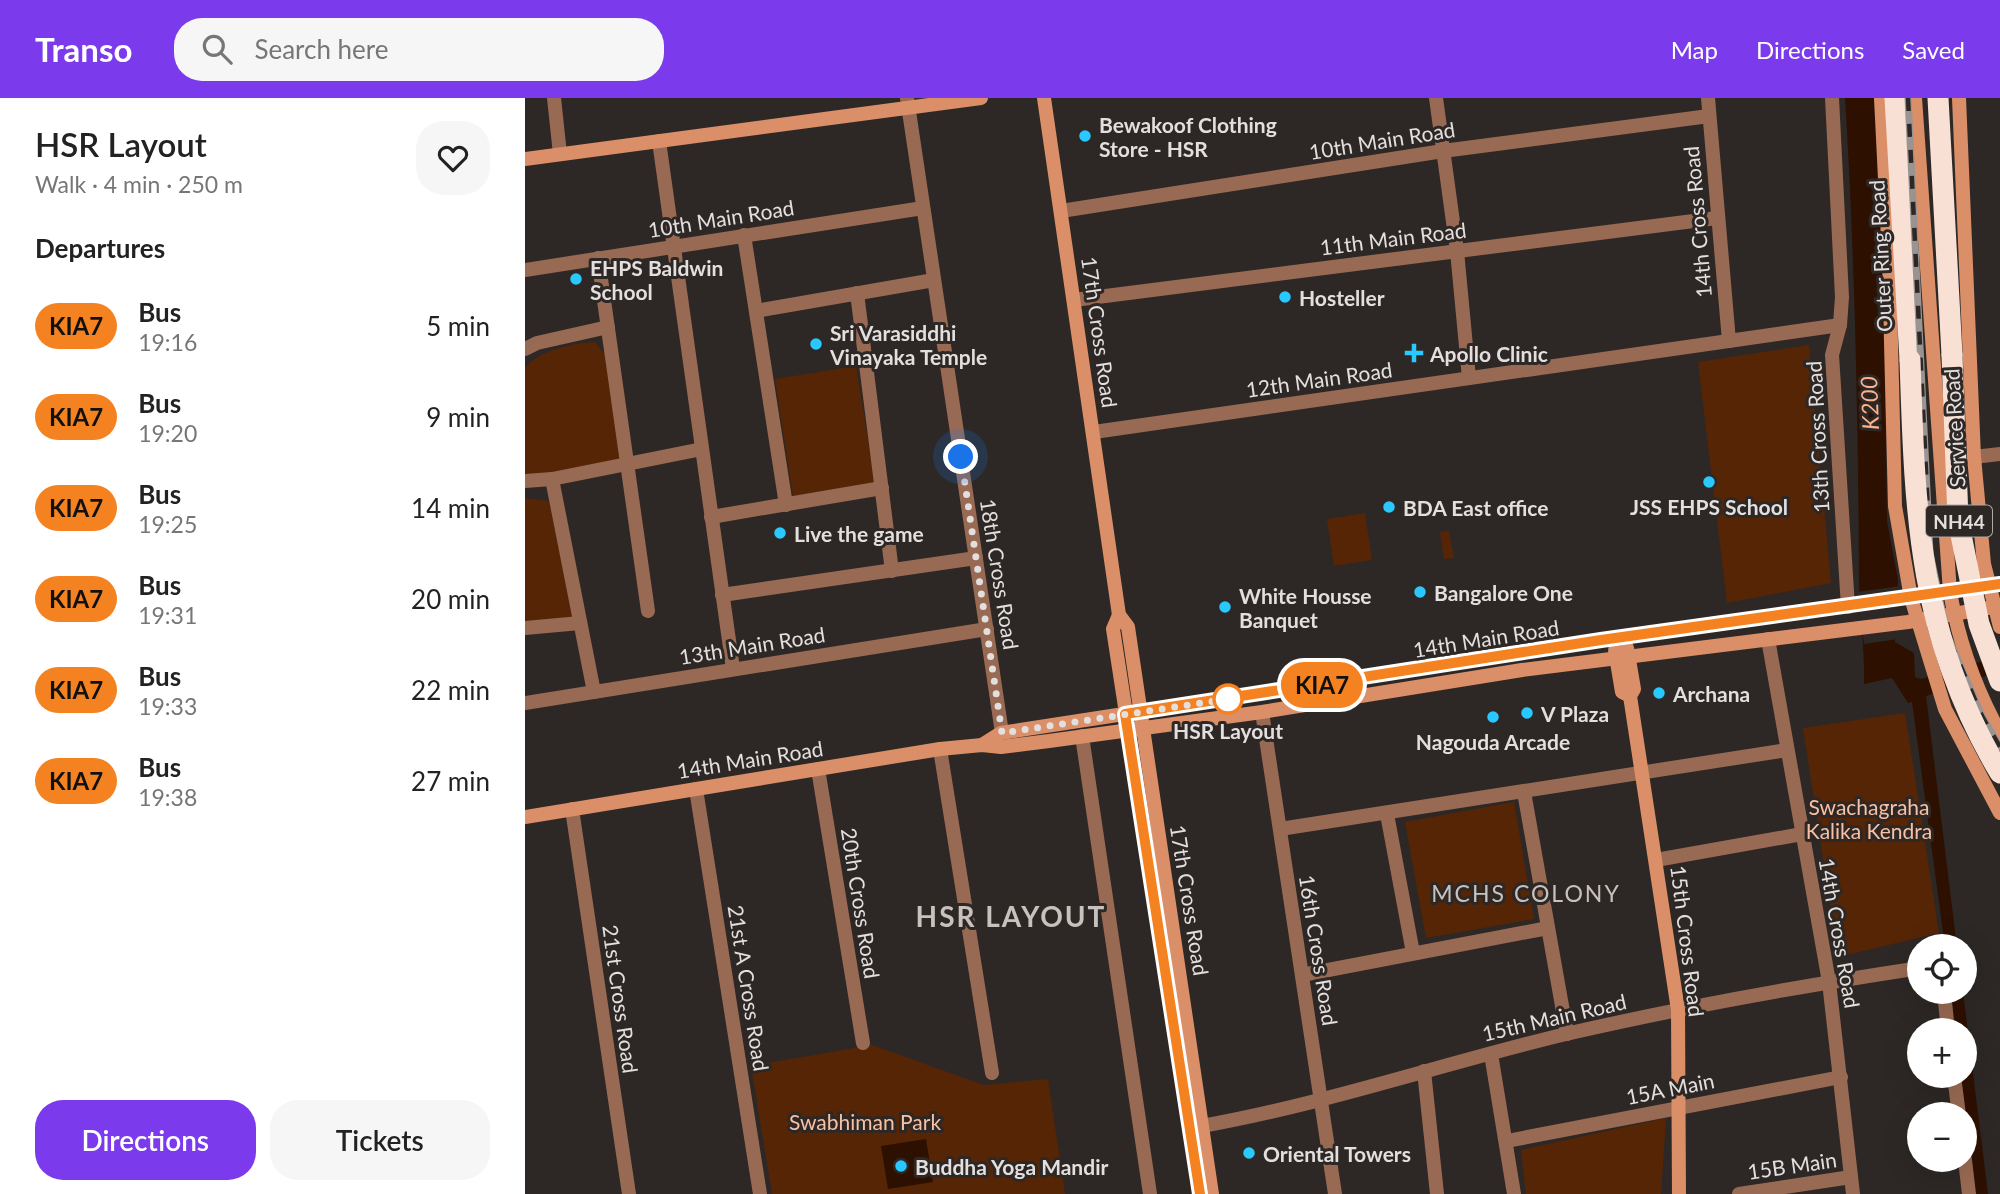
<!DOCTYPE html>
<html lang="en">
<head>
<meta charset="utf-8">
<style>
  :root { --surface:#fff; --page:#f6f6f6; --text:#222; --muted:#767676; --accent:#7c3aed }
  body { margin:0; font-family:Lato,sans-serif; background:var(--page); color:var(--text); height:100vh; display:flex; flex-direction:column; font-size:26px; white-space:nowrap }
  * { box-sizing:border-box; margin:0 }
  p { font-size:23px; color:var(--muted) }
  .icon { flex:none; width:38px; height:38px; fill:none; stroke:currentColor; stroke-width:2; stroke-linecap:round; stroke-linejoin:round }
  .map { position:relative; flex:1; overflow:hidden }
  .panel { display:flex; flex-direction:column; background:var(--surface); width:525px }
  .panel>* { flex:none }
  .badge { padding:0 14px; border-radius:23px; font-size:24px; line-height:46px }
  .fabs { position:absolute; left:1382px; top:836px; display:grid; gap:14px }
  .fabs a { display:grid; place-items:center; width:70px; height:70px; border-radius:50%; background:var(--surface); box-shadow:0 7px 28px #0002; font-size:35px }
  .you { position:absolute; width:35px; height:35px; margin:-18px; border:5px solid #fff; border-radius:50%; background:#1a73e8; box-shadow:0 0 0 10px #1a73e833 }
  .map>.badge { position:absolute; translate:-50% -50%; box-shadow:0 0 0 4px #fff }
  h2 { padding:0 35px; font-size:26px; line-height:63px }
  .round { display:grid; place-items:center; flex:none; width:74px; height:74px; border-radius:28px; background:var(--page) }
  .head { display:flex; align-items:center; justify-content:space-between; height:119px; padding:0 35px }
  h1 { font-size:33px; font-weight:600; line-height:52px }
  .primary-button { display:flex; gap:14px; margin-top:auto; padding:14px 35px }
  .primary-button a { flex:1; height:80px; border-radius:28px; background:var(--accent); color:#fff; font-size:28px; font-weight:600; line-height:80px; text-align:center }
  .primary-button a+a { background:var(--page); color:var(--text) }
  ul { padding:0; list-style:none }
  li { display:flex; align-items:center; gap:21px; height:91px; padding:0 35px }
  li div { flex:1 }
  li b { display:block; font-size:26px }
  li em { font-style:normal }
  li .badge { min-width:77px; font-weight:700; text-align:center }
  header { display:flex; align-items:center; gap:42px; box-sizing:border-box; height:98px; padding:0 35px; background:var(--accent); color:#fff }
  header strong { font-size:33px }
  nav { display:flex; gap:38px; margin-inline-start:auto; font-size:24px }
  .search { width:490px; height:63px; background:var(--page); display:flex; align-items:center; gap:18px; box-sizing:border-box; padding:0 24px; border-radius:28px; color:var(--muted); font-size:26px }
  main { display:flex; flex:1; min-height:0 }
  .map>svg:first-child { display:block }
</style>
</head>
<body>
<header>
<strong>Transo</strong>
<div class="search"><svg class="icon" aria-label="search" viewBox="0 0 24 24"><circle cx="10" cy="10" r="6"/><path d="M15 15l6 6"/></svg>Search here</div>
<nav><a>Map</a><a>Directions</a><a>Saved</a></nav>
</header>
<main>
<section class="panel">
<div class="head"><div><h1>HSR Layout</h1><p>Walk · 4 min · 250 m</p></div><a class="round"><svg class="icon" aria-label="heart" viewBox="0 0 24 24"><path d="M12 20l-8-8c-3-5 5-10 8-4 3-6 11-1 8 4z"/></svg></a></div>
<h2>Departures</h2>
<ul>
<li><span class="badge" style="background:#f58220;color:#111">KIA7</span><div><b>Bus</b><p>19:16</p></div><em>5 min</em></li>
<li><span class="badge" style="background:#f58220;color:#111">KIA7</span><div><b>Bus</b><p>19:20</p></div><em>9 min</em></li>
<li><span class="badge" style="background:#f58220;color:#111">KIA7</span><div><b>Bus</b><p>19:25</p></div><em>14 min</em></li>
<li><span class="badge" style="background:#f58220;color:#111">KIA7</span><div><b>Bus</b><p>19:31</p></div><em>20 min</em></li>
<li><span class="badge" style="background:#f58220;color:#111">KIA7</span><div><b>Bus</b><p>19:33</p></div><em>22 min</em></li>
<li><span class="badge" style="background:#f58220;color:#111">KIA7</span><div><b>Bus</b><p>19:38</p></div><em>27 min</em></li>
</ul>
<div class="primary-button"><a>Directions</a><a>Tickets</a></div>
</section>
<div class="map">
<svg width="1475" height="1096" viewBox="0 0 1475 1096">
  <rect width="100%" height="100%" fill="#2d2825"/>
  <g fill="#562506">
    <path d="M70,244l10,13 15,104 -95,18v-109c14,-18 48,-25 70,-26z"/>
    <polygon points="1284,247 1306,485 1202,505 1173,264"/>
    <polygon points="331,268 350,385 268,398 250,281"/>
    <polygon points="0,400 24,403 48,519 0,524"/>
    <polygon points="840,415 847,462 809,468 802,421"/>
    <polygon points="924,433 929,460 919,461 915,434"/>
    <polygon points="1380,615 1414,835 1313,859 1278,630"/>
    <polygon points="989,704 1009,821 901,840 880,724"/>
    <polygon points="347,947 459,987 523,981 540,1096 247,1096 226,968"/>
    <polygon points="1141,1020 1136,1096 1001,1096 996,1052"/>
  </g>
  <g fill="#2e1001">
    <path d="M1320,0h29l9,139 4,284 11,59 -3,62 19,11 1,24 6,2 79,-23v15l-74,25 31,251h-12l-33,-245 -4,1 -16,-25 -28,6c1,-36 -5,-70 -5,-106 -1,-160 -4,-320 -14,-480z"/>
    <polygon points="1425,894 1438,894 1463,1096 1450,1096 1435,978 1440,978 1440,933 1430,933"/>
    <polygon points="401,1041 408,1084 363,1091 356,1048"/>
  </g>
  <polygon fill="#2d2825" points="1376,488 1373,541 1339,546 1332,494"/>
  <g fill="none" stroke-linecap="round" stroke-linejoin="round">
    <g stroke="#996a53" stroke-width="14">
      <polyline points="29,0 35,56"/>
      <polyline points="382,0 477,635"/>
      <polyline points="911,0 932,153 944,280"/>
      <polyline points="1183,0 1204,243"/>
      <polyline points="1307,0 1317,199 1315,227 1307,257 1323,509"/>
      <polyline points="134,43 208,571"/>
      <polyline points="536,113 918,53 1184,18"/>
      <polyline points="219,137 261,407"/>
      <polyline points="73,160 123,513"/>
      <polyline points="0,172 398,110"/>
      <polyline points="332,195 367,473"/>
      <polyline points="549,202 1192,120"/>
      <polyline points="231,213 409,182"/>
      <polyline points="0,251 12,245 83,229"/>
      <polyline points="569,334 1315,227"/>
      <polyline points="1449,359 1475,356"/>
      <polyline points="27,381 69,594"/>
      <polyline points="0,383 27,381 177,351"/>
      <polyline points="186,419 357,390"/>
      <polyline points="197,497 451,460"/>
      <polyline points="0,530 55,525"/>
      <polyline points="1243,541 1304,884 1328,1096"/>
      <polyline points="0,605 462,531"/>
      <polyline points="737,614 810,1096"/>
      <polyline points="557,638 625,1096"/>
      <polyline points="415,651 467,975"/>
      <polyline points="293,671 338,945"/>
      <polyline points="171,691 235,1096"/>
      <polyline points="999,694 1042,936"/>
      <polyline points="47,711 104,1096"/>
      <polyline points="862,716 888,855"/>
      <polyline points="755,731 1262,652"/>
      <polyline points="1131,762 1277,736"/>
      <polyline points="777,877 1023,830"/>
      <polyline points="1419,894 1423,933"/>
      <polyline points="966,956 989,1096"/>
      <polyline points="899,973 912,1096"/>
      <polyline points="1429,978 1434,1017"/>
      <path d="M677,1028c123,-22 243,-63 364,-92 117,-27 235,-48 354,-66"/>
      <polyline points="982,1043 1316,979"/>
      <polyline points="1440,1062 1444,1096"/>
      <polyline points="1214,1096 1326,1079"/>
    </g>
    <g stroke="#da8f68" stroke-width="14">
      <polyline points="519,0 594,517 603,529 687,1096"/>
      <polyline points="1356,0 1364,162 1370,408 1386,500 1420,611 1475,715"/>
      <path d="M1390,0l35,494c9,51 25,96 50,141"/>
      <polyline points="1434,0 1449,359 1459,466 1475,529"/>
      <polyline points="0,61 456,0"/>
      <polyline points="594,517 588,531 675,1096"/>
      <polyline points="1102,550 1109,591 1105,598 1153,912 1154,1096"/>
      <polyline points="1090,552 1097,594 1105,598"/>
      <polyline points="457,647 476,635 586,618 1075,542 1475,486"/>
      <polyline points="0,719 415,651 457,647 476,649 524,643 737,614 997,572 1383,524 1475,508"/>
    </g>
    <g stroke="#f8e0d4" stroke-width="21">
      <polyline points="1370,0 1385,262"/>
      <polyline points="1413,0 1427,257"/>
    </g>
    <defs>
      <polyline id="rail" points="1383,0 1405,455 1422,536 1457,618 1475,649"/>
    </defs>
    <use href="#rail" stroke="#999492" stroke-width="7"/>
    <use href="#rail" stroke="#2d2825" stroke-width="4.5" stroke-dasharray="13" stroke-linecap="butt"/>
    <g stroke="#f8e0d4" stroke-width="21">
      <polyline points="1427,257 1433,422 1454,526 1475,583"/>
      <path d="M1385,262c5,155 8,275 90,413"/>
    </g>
  </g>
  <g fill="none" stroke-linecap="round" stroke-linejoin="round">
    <defs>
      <polyline id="line" points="675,1096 600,616 1076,542 1475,486"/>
    </defs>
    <use href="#line" stroke="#fff" stroke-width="16"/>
    <use href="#line" stroke="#f58220" stroke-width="10"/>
    <polyline stroke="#e3dfde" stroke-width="7" stroke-dasharray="0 12.6" points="436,359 477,635 703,601"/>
  </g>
  <g fill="#29c8ff" stroke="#2d2825" stroke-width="2.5">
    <circle cx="560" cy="38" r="7"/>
    <circle cx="51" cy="181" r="7"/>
    <circle cx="760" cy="199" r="7"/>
    <circle cx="291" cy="246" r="7"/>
    <path d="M885.5 244.5h7v7h7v7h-7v7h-7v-7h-7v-7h7z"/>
    <circle cx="1184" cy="384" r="7"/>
    <circle cx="864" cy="409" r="7"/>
    <circle cx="255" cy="435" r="7"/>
    <circle cx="895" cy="494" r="7"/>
    <circle cx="700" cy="509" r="7"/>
    <circle cx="1134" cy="595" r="7"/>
    <circle cx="1002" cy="615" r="7"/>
    <circle cx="968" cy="619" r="7"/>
    <circle cx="724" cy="1055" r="7"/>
    <circle cx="376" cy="1068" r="7"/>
  </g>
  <circle fill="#fff" stroke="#f58220" stroke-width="3.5" cx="703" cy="601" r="14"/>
  <g text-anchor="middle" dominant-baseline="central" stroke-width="6" stroke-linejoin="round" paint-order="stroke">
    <rect fill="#2d2825" stroke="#aca8a6" stroke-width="2" x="1401" y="407.5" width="66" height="31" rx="5"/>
    <g font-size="19" font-weight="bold" fill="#e3dfde">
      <text x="1434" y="423">NH44</text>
    </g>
    <g font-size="21" font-weight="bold" fill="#e3dfde" stroke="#2d2825" text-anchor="start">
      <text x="574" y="26">Bewakoof Clothing<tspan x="574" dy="24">Store - HSR</tspan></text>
      <text x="65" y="169">EHPS Baldwin<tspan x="65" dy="24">School</tspan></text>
      <text x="774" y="199">Hosteller</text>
      <text x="305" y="234">Sri Varasiddhi<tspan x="305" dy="24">Vinayaka Temple</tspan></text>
      <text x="905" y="255">Apollo Clinic</text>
      <text x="1184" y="408" text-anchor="middle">JSS EHPS School</text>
      <text x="878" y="409">BDA East office</text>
      <text x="269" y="435">Live the game</text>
      <text x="909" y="494">Bangalore One</text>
      <text x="714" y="497">White Housse<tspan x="714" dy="24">Banquet</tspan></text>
      <text x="1148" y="595">Archana</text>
      <text x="1016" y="615">V Plaza</text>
      <text x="968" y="643" text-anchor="middle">Nagouda Arcade</text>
      <text x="738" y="1055">Oriental Towers</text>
      <text x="390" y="1068">Buddha Yoga Mandir</text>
    </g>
    <g font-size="21" fill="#e3dfde" stroke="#2d2825">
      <text transform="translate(857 42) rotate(-9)">10th Main Road</text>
      <text transform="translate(196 120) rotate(-9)">10th Main Road</text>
      <text transform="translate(1172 124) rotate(-95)">14th Cross Road</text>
      <text transform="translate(868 140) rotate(-7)">11th Main Road</text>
      <text transform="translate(1355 158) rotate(-93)">Outer Ring Road</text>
      <text transform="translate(575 234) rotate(82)">17th Cross Road</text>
      <text transform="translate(794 281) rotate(-8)">12th Main Road</text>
      <text transform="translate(1429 330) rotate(-93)">Service Road</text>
      <text transform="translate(1292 339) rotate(-93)">13th Cross Road</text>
      <text transform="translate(475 476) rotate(81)">18th Cross Road</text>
      <text transform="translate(961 540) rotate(-9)">14th Main Road</text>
      <text transform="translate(227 547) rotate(-9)">13th Main Road</text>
      <text transform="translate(225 661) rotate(-9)">14th Main Road</text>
      <text transform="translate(665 802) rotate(81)">17th Cross Road</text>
      <text transform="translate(336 805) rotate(81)">20th Cross Road</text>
      <text transform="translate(1315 835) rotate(80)">14th Cross Road</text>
      <text transform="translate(1163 843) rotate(83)">15th Cross Road</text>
      <text transform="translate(794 852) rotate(81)">16th Cross Road</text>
      <text transform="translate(224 890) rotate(81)">21st A Cross Road</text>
      <text transform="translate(96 901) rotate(82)">21st Cross Road</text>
      <text transform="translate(1029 919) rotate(-13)">15th Main Road</text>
      <text transform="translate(1145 990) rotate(-11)">15A Main</text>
      <text transform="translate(1267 1067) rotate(-8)">15B Main</text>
    </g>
    <g font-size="21" font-weight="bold" fill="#e3dfde" stroke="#2d2825">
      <text x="703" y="632">HSR Layout</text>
    </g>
    <g font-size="21" fill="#f8c0a4" stroke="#2d2825">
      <text x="1344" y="708">Swachagraha<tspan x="1344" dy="24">Kalika Kendra</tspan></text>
      <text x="340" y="1023">Swabhiman Park</text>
    </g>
    <g font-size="23" font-style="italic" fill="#fcb28c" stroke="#2d2825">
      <text transform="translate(1344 305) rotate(-92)">K200</text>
    </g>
    <g font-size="23" letter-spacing="2" fill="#c8c2be" stroke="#2d2825">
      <text x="1001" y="795">MCHS COLONY</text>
    </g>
    <g font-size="28" font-weight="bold" letter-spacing="2" fill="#c8c2be" stroke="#2d2825">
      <text x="486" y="818">HSR LAYOUT</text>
    </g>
  </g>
</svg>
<div class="fabs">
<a><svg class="icon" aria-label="locate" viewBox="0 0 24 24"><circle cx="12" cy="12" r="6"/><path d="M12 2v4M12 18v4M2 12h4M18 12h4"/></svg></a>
<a>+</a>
<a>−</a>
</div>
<div class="you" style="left:436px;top:359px"></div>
<b class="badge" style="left:797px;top:587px;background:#f58220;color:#111">KIA7</b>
</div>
</main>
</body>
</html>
